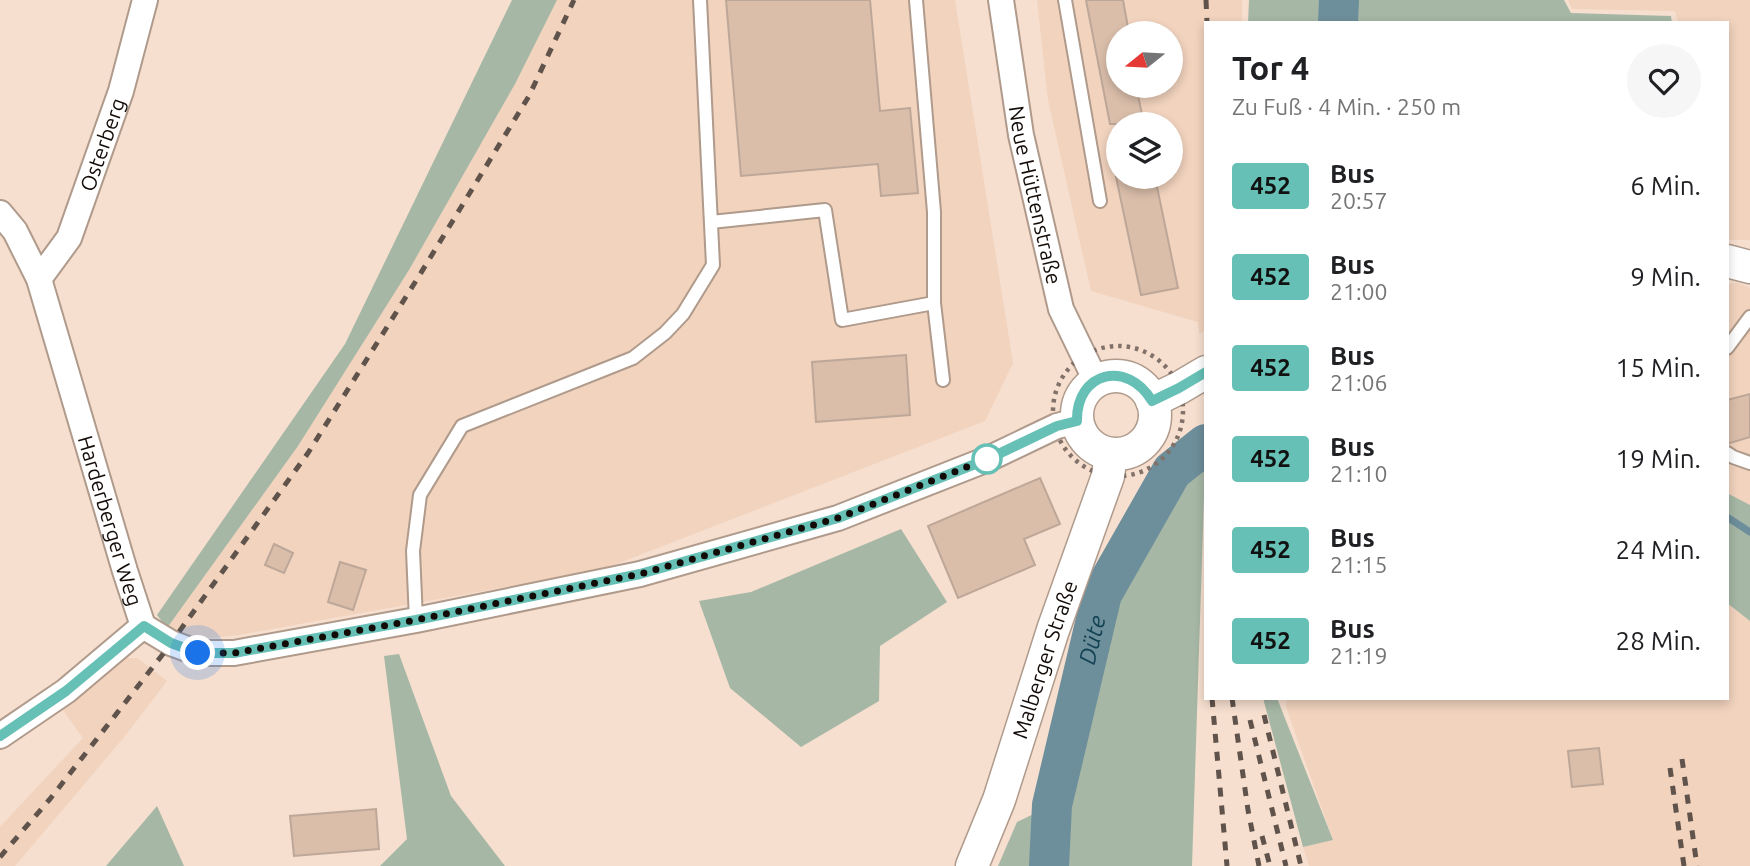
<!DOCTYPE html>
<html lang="de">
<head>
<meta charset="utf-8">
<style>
  :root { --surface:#fff; --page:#f6f6f6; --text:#202124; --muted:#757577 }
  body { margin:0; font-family:Ubuntu,sans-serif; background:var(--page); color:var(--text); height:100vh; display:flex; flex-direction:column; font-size:26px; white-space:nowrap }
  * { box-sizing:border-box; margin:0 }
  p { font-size:23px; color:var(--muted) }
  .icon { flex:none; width:38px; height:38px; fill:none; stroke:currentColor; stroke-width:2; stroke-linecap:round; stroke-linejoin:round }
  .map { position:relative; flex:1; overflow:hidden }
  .panel { position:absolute; left:1204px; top:21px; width:525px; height:679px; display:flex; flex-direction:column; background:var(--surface); border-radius:0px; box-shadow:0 4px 10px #0003 }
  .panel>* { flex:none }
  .badge { padding:0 14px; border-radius:5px; font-size:24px; line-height:46px }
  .needle { width:46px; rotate:252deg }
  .tools { position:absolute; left:1106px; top:21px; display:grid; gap:14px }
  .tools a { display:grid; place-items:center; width:77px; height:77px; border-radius:50%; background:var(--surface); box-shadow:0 4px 10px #0003; font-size:35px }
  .you { position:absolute; width:35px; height:35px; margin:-18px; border:5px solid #fff; border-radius:50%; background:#1a73e8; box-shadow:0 0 0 10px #1a73e833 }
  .map>.badge { position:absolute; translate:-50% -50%; box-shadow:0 0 0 4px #fff }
  .round { display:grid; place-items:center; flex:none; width:74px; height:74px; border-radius:37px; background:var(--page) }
  .head { display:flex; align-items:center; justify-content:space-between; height:119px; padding:0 28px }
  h1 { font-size:33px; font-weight:700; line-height:52px }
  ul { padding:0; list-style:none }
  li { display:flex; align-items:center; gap:21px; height:91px; padding:0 28px }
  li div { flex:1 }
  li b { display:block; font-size:26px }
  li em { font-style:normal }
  li .badge { min-width:77px; font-weight:700; text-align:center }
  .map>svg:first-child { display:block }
</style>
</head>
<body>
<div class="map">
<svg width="1750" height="866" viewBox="0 0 1750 866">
  <rect width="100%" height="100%" fill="#f6dfcf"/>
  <g fill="#f1d3be" fill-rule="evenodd">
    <polygon points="557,0 955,0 1013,363 985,421 601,570 239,635 201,639 183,638 167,628 298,446 409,270 515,84"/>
    <path d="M1037,0h205v23h-36v307l-7,4 -1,-12 -107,-31 -43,-191zM1118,33h53v53h-53zM1118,124h53v53h-53z"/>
    <polygon points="1568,0 1750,0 1750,240 1727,240 1727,23 1678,23 1675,11 1572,9"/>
    <polygon points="1738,283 1750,288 1750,505 1727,493 1727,284"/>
    <polygon points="1727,603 1750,621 1750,866 1309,866 1303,847 1333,840 1286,707 1286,698 1439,698 1484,700 1494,698 1727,698"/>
    <polygon points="122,658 137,658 167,681 125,736 15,866 0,866 0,827 83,738 63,710"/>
  </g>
  <g fill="#a6b7a5">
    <polygon points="512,0 557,0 515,84 409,270 298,446 167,628 157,615 345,344"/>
    <polygon points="1249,0 1564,0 1571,13 1671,16 1672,23 1248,23"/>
    <polygon points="1205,467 1192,866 998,866 1017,822 1069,797 1115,598 1170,497"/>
    <polygon points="1727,493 1750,505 1750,621 1727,603"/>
    <polygon points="901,529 947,602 880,646 879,701 801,747 730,688 699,601 751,592"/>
    <polygon points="399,654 451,796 505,866 380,866 407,839 384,656"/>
    <polygon points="1263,698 1277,698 1333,840 1303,847"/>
    <polygon points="157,806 184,866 106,866"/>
  </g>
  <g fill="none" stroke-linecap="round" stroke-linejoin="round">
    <polyline stroke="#6d8e9b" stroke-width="7" points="1727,517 1750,532"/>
    <g stroke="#6d8e9b" stroke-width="40">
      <polyline points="1338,23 1339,0"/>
      <path id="s1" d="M1049,866l3,-61 50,-211 70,-123 34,-27"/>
    </g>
  </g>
  <g fill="#dabeaa" stroke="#bda798" stroke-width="2">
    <polygon points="726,0 870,0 880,111 910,108 918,193 881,196 878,164 741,176"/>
    <polygon points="1086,0 1123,0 1129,33 1118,33 1118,86 1136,86 1144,124 1110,124"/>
    <polygon points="1116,177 1155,177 1178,288 1141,295"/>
    <polygon points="906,355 910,415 816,422 812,362"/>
    <polygon points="1750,394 1750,437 1727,444 1727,400"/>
    <polygon points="1040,478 1060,524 1024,539 1035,565 958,598 928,526"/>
    <polygon points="274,544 293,553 284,573 265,565"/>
    <polygon points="340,562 366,570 353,610 328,602"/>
    <polygon points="1599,748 1603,784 1572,787 1568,751"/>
    <polygon points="376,809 379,849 294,856 290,816"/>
  </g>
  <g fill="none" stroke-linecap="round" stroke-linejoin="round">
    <defs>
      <g id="service">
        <polyline points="916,0 934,212 934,303"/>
        <polyline points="1065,0 1100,201"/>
        <polyline points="711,222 825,210 842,320 934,303 943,380"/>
        <polyline points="1727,348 1750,317"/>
        <polyline points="1727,453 1733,457 1750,463"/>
        <polyline points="416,620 413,551 420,495 462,426 633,358 665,333 683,314 713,265 700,0"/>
      </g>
      <g id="minor">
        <path id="s2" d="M1001,0l20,135 40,174 35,72"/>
        <path id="s3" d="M0,213l15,18 24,48 86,292 18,55 28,17 27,10h36l182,-33 224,-46 198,-56 150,-59 69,-33 20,-5"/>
        <path id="s4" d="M39,279l30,-41 52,-147 24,-91"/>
        <polyline points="0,736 66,691 143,626"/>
      </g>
      <g id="tertiary">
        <polyline points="1727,261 1750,267"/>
        <circle cx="1116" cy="415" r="39"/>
        <polyline points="1152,401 1179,388 1206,372"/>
        <path id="s5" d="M972,866l27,-66 54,-170 55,-154 3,-22"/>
      </g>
    </defs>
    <use href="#service" stroke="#af9a8b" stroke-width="16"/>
    <use href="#minor" stroke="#af9a8b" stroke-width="28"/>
    <use href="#tertiary" stroke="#af9a8b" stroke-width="35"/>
    <circle stroke="#817168" stroke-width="4.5" stroke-dasharray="3.5 5" stroke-linecap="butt" cx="1118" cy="411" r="65"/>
    <use href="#service" stroke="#fff" stroke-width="12"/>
    <use href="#minor" stroke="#fff" stroke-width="24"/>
    <use href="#tertiary" stroke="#fff" stroke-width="32"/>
    <g stroke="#60534b" stroke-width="5" stroke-dasharray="9 9" stroke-linecap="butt">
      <polyline points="1206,0 1207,23"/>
      <polyline points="1212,698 1227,866"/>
      <polyline points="1232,698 1248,810 1259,866"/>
      <polyline points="1264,715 1301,866"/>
      <polyline points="1250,720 1286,866"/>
      <polyline points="1682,759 1697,866"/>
      <polyline points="1670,768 1684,866"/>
      <polyline points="1262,836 1270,866"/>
      <polyline points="0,857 50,799 163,654 308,453 419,276 529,96 574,0"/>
    </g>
  </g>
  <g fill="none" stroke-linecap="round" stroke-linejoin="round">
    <defs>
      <path id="line" d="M0,736l66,-45 78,-65 27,17 27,10h36l182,-33 224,-46 198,-56 150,-59 69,-33 20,-5c-1,-49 50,-62 75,-20l27,-13 27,-16"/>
    </defs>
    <use href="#line" stroke="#fff" stroke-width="16"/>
    <use href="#line" stroke="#66c0b5" stroke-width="10"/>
    <polyline stroke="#130b07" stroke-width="7" stroke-dasharray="0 12.6" points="198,653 234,653 416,620 640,574 838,518 987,459"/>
  </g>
  <circle fill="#fff" stroke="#66c0b5" stroke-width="3.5" cx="987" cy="459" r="14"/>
  <g text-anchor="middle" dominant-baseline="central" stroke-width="5" stroke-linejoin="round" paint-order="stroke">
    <g font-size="21" fill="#130b07" stroke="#fff">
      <text stroke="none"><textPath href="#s4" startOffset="150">Osterberg</textPath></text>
      <text stroke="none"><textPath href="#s2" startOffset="198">Neue Hüttenstraße</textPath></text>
      <text stroke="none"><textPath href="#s3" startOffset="329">Harderberger Weg</textPath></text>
      <text stroke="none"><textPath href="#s5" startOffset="219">Malberger Straße</textPath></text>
    </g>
    <g font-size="23" font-style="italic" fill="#114152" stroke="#fff">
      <text stroke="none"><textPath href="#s1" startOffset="231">Düte</textPath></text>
    </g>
  </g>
</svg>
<div class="tools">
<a><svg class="needle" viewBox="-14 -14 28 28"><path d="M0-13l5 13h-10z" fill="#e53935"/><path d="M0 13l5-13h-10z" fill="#757577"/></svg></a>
<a><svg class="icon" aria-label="layers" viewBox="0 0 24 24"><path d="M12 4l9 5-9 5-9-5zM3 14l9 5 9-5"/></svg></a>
</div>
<div class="you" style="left:198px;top:653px"></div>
<section class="panel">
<div class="head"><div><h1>Tor 4</h1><p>Zu Fuß · 4 Min. · 250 m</p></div><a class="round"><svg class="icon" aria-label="heart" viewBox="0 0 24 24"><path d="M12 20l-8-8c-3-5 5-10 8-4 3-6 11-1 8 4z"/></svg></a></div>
<ul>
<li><span class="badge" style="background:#66c0b5;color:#111">452</span><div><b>Bus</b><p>20:57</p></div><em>6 Min.</em></li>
<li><span class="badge" style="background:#66c0b5;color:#111">452</span><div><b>Bus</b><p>21:00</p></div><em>9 Min.</em></li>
<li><span class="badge" style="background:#66c0b5;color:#111">452</span><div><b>Bus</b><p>21:06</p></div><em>15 Min.</em></li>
<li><span class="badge" style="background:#66c0b5;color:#111">452</span><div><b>Bus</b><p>21:10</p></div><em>19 Min.</em></li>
<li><span class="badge" style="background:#66c0b5;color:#111">452</span><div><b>Bus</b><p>21:15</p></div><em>24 Min.</em></li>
<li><span class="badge" style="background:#66c0b5;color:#111">452</span><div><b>Bus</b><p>21:19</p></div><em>28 Min.</em></li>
</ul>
</section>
</div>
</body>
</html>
